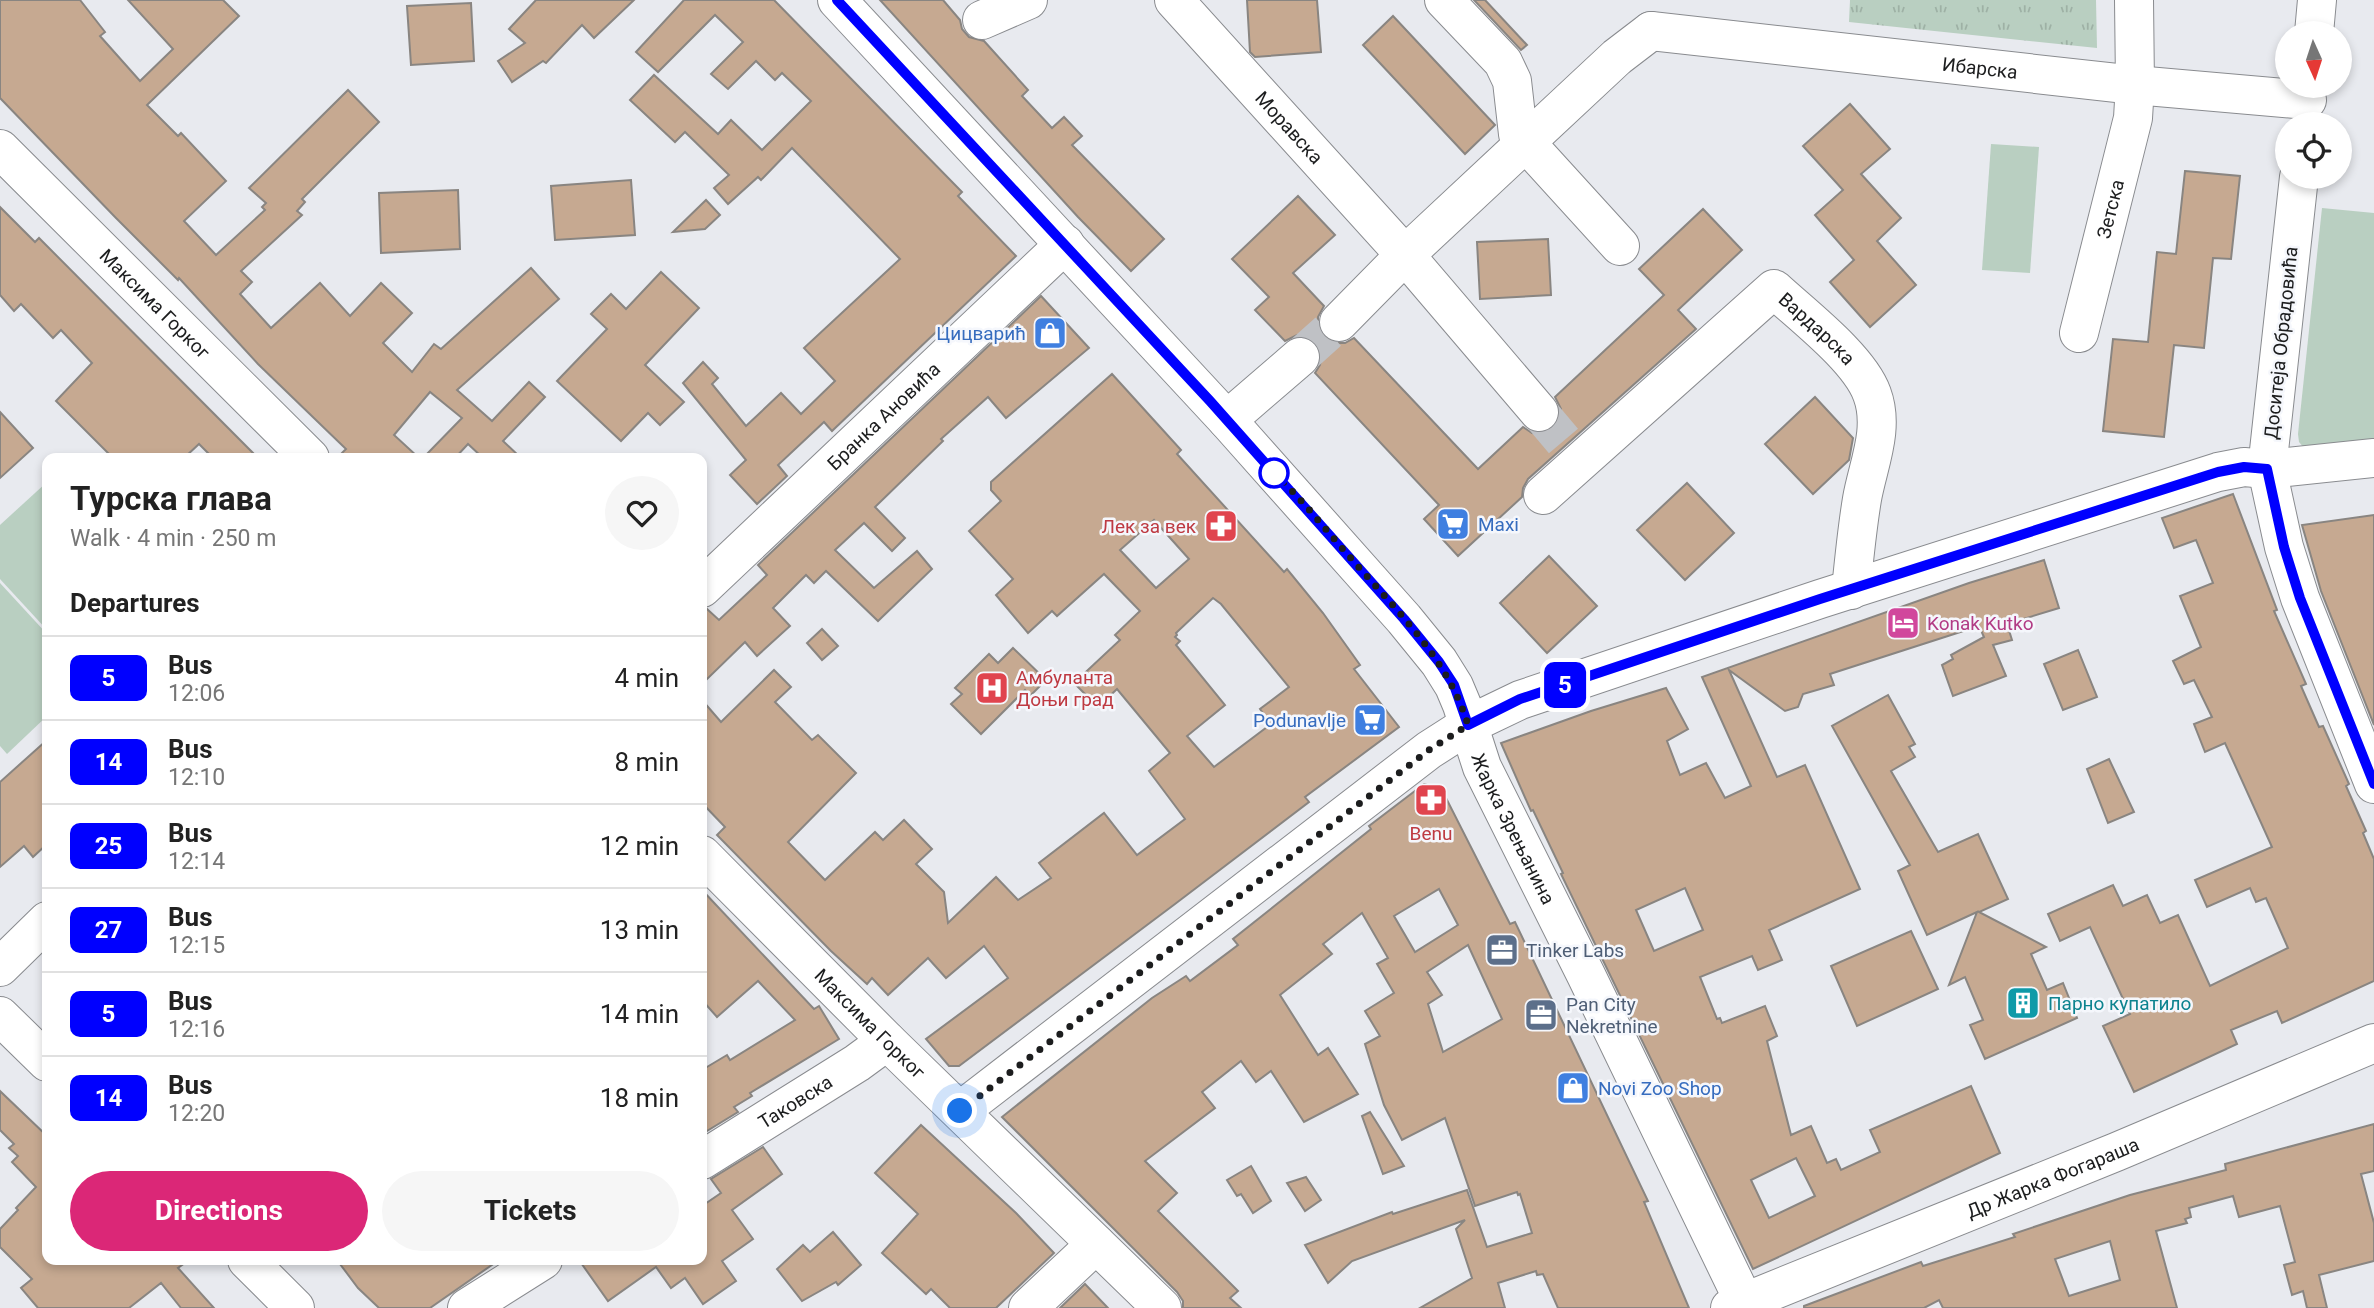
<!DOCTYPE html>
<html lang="en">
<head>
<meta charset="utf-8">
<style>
  :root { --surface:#fff; --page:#f6f6f6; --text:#222; --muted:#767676; --line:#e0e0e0; --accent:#db2777 }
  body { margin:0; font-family:Roboto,sans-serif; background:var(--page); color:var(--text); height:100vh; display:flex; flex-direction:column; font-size:26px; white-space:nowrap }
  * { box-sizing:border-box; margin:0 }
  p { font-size:23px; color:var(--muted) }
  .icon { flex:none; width:38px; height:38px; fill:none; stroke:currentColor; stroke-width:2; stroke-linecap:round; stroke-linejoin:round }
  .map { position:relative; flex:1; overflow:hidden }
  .side { position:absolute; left:42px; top:453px; width:665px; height:812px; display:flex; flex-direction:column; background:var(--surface); border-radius:14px; box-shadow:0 4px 10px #0003 }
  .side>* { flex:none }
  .badge { padding:0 14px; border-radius:10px; font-size:24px; line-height:46px }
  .needle { width:46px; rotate:177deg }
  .fabs { position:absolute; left:2275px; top:21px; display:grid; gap:14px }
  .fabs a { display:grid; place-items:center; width:77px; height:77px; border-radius:50%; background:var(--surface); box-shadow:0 4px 10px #0003; font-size:35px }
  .you { position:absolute; width:35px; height:35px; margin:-18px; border:5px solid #fff; border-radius:50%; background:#1a73e8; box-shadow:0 0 0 10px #1a73e833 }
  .map>.badge { position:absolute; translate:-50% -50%; box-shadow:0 0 0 4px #fff }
  h2 { padding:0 28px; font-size:26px; line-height:63px }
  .round { display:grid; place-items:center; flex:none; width:74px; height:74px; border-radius:37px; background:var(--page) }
  .head { display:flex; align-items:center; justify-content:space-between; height:119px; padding:0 28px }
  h1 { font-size:33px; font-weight:700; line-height:52px }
  .button { display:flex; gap:14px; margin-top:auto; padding:14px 28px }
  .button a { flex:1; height:80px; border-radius:42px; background:var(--accent); color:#fff; font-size:28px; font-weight:700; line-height:80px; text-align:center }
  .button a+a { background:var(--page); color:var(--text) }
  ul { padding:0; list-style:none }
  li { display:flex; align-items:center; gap:21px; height:84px; padding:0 28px; border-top:2px solid var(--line) }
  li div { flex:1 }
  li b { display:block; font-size:26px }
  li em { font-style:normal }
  li .badge { min-width:77px; font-weight:700; text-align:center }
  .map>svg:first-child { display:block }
</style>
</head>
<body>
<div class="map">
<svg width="2374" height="1308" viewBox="0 0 2374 1308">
  <defs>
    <pattern id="park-tufts" width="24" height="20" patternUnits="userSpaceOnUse" patternTransform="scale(1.75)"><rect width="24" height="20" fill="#b9cfc1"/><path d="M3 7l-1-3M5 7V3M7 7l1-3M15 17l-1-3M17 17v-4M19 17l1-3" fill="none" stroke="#9eb1a5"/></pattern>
  </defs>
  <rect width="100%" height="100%" fill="#e8eaef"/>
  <g fill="#b9cfc1">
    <polygon points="1991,144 2039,147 2030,273 1982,270"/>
    <polygon points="2322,208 2374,213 2374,445 2305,449 2299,442 2298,434"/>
    <polygon points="47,482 47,630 0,579 0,525"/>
    <polygon points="0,583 47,634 47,716 7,754 0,746"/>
  </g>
  <polygon fill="url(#park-tufts)" points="1850,0 2096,0 2097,48 1849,22"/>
  <g fill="#c6a991" stroke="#898581" stroke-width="2" fill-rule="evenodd">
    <polygon points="0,0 80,0 105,32 100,36 140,81 173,49 128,0 223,0 239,16 147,105 178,136 181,133 226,181 184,221 216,255 265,210 262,207 266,203 249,188 348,90 379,122 302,199 305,202 297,211 302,215 241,271 252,282 240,294 271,328 320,283 350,316 381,283 412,313 383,343 412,372 434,344 441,349 531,268 559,299 457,390 492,421 529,382 545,397 503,441 521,458 483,458 468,444 455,458 423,458 462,418 430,392 394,435 419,458 337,458 346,449 258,364 179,278 178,280 116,218 0,98"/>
    <polygon points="536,0 634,0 594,38 582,25 546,63 543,61 512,82 498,61 525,43 509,29"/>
    <polygon points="684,0 774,0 962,192 958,196 1016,256 832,431 824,422 778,465 787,476 757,504 730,475 746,460 683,383 703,362 718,378 712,384 746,426 781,393 801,414 835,381 804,348 900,259 792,148 761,180 758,177 728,204 714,188 729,175 685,132 675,142 630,100 654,75 718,134 731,120 762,150 811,101 782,73 775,80 756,61 728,89 711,74 743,42 715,15 658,72 636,52"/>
    <polygon points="880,0 943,0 960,20 962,29 969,37 984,41 1028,90 1022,96 1052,128 1064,117 1082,136 1072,145 1164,239 1131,271 1078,217"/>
    <polygon points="1247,0 1317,0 1321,52 1255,57 1250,52"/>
    <polygon points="1474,0 1485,0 1527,45 1521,50"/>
    <polygon points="471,3 474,61 411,65 407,6"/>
    <polygon points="1393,16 1495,125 1465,154 1363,45"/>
    <polygon points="1850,104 1890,149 1861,174 1901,218 1877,241 1916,285 1870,327 1830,282 1854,260 1815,215 1843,190 1803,146"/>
    <polygon points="2185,171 2240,176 2231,259 2213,258 2204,348 2174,345 2164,437 2103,431 2113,339 2148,342 2157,252 2176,254"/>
    <polygon points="631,180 635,235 555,240 551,186"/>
    <polygon points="458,190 460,249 381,253 379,193"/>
    <polygon points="1298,196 1335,235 1293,273 1324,306 1318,317 1318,327 1323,337 1334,343 1345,343 1354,338 1478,469 1523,427 1532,433 1542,434 1554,428 1560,419 1561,409 1555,397 1664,295 1639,269 1703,209 1742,250 1678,310 1696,329 1528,479 1523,488 1522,497 1458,556 1424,519 1439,505 1315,373 1320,365 1322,354 1317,343 1308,337 1297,335 1285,341 1255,310 1269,297 1232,259"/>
    <polygon points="706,200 720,215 705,229 673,232"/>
    <polygon points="0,207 35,242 39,238 258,458 213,458 199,444 184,458 113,458 56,401 92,363 61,330 53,338 21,304 14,311 0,295"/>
    <polygon points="1548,239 1551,295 1480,299 1477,242"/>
    <polygon points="661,272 699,308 645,365 684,402 660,425 648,413 621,441 557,381 607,329 591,314 611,294 626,309"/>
    <polygon points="1041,296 1089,348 1006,418 988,397 941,439 943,441 875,507 905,538 892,551 864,523 835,550 874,588 917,551 932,569 878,621 826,571 814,583 806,575 773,608 790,626 757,656 745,642 702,684 702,609 707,609 719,620 767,575 758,565"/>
    <path d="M1112,374l69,76 -4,4 107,118 3,-3 36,44 37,52 -6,4 45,58 -94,70 4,5 -134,102 -216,162h-10l-23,-27 82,-61 -24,-32 -38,32 -18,-20 -40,37 -16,-17 -5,6 -36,-33 -114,-116 8,-8 -23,-24v-103l19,22 53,-52 17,17 -16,15 37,38 6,-5 38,38 -68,69 37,38 50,-48 8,8 21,-20 28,29 -16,15 28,28 4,31 48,-46 22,23 33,-22 -12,-15 65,-50 33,42 48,-36 -36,-48 21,-18 -53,-64 -19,18 -24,-24 46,-43 -5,-5 25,-24 -36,-37 -47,42 -5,-5 -24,22 -32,-38 17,-16 -44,-48 32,-30 -10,-11v-8zM1154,520l35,39 -33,29 -36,-38zM1213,598l8,6 68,83 -29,22 11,15 -57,43 -27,-31 38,-31 -49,-60 4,-4 -5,-4 2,-2 -1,-2z"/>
    <polygon points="1815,397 1853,438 1849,460 1813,494 1765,444"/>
    <polygon points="0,412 33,448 0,478"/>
    <polygon points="1687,483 1734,533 1685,580 1637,530"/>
    <polygon points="2233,494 2277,610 2274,611 2306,684 2301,686 2319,727 2323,726 2349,784 2346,786 2366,831 2363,833 2374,859 2374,981 2282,1023 2277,1011 2231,1030 2237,1044 2134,1092 2103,1026 2130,1014 2090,927 2060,941 2048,914 2113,885 2123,906 2147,895 2160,923 2178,915 2210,986 2288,948 2266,898 2256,902 2250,888 2207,907 2195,880 2272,847 2225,743 2205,752 2194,724 2212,717 2194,680 2184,684 2173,661 2201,647 2180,596 2213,583 2196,540 2174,548 2162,518"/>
    <polygon points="2374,515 2374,725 2321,591 2302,525"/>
    <polygon points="1549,556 1597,606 1547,653 1500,603"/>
    <path d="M2044,560l15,48 -52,16 5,16 -19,5 13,31 -53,20 -11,-31 11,-6 -2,-4 33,-18 -5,-11 -149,48 4,11 -31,9 -5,13 -13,4 -56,-41 48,107 28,-12 55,124 -91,41 13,30 -24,10 -6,-14 -52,21 17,42 3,-1 2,5 43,-17 12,30 -10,5 24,94 20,-9 16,37 9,-4 5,11 39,-18 -10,-22 101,-44 29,67 -247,116 -192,-395 2,-1 -30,-63 -2,1 -30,-68 90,-32 75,-23 22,41 -21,12 13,34 26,-12 19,35 26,-12 -49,-109 267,-94zM1685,888l18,42 -49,21 -18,-41zM1796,1158l19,38 -46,22 -18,-38z"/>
    <polygon points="822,629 838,646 822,660 807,643"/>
    <polygon points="1013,648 1046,680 1030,696 1025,690 981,734 951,704 962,694 955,688 989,654 998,663"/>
    <polygon points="2078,650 2097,697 2063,710 2044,664"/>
    <polygon points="1888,695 1915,744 1909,747 1915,757 1891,771 1938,852 1978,834 2008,899 1979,912 2046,947 2031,954 2047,990 2063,983 2077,1018 1985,1059 1970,1025 1983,1020 1965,977 1949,985 1977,912 1927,935 1898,871 1910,865 1832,726"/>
    <polygon points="47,740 47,844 33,857 24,846 0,867 0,782"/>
    <polygon points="2109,759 2134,812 2108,823 2087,769"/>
    <path d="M1424,784l16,5 4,5 66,130 5,-2 133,279 -4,1 45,106h-131l-15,-34 -6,1 -1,-4 -38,12 7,25h-85l52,-30 -16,-49 9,-9 -113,41 -24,22 -23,-38 87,-33 1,2 74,-24 20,57 45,-14 -12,-39 -2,1 -1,-3 -42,14 -30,-88 -43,22 -18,-35 -19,-61 15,-8 -15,-25 29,-18 -17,-29 11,-6 -26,-45 -39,31 9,10 -52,41 38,60 10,-7 30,46 -54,28 -33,-51 -15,11 -15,-21 -39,31 13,16 -70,53 32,32 -19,18 80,80 -8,7 11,10h-58v-7l-6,-9 -175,-175 150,-119 34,-22 4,5 48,-36 -5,-6 138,-110 -2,-3zM1439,889l19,36 -43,27 -21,-36zM1468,945l34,74 -59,33 -15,-48 14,-9 -15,-23z"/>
    <polygon points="702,890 814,1009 819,1006 839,1039 750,1093 752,1096 734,1107 738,1112 702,1134 702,1070 727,1055 730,1060 795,1020 758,981 717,1017 702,1000"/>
    <polygon points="1911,931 1938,989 1857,1026 1831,966"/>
    <polygon points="0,1091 47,1136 47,1260 189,1260 178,1268 214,1308 181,1308 161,1283 129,1308 38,1308 21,1288 32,1279 0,1247 0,1229 18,1210 16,1208 36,1187 12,1162 18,1156 9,1148 14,1144 0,1130"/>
    <polygon points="1370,1112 1404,1166 1383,1174 1362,1116"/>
    <path d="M2374,1124v47l-13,3 13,49v38l-55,14 8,33h-20l-4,-17 -11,4 -8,-30 11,-3 -15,-56 -41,11 -6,-21 -44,12 2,9 -6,2 2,4 -31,8 21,77h-234l-4,-8 -15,8h-120v-2l117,-44 2,4 92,-29 -2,-3 117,-39 96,-25 -1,-6zM2110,1241l10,39 -51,16 -14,-37z"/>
    <polygon points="921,1125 1016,1213 1054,1253 996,1308 950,1308 931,1289 926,1294 882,1253 918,1214 875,1173"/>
    <polygon points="763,1147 782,1174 732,1210 753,1239 722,1261 736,1281 703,1304 685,1278 671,1288 656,1267 608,1301 579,1260 702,1260 702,1206 721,1193 711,1179"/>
    <polygon points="1251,1166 1271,1201 1253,1213 1241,1194 1237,1196 1227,1180"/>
    <polygon points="1306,1177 1321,1200 1305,1211 1287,1183"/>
    <polygon points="833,1232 861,1265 838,1285 836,1282 802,1301 777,1269 803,1245 810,1252"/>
    <polygon points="337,1260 499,1260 430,1308 379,1308 358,1288"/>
    <polygon points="1085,1284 1108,1308 1060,1308"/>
  </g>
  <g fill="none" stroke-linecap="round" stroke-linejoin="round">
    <g stroke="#bfc1c5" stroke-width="38" stroke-dasharray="38 19" stroke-linecap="butt">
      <polyline points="1300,357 1339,322"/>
      <polyline points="1539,412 1571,450"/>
    </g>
    <defs>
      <g id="minor">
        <path id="s1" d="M837,0l390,420 177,199 35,43 15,24 8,19 20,62 104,208 161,333"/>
        <path id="s2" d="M1174,0l231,255 134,157"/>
        <polyline points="1444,0 1503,62 1512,81 1518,134 1620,246"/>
        <polyline points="982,20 1028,0"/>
        <path id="s3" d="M1651,31l484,54 172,15"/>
        <polyline points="2314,33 2317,0"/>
        <path id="s4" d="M0,149l310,309"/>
        <polyline points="2299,177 2267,469 2284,547 2300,598 2374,784"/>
        <polyline points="1339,322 1405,255 1617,57 1651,31"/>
        <path id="s5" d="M2079,333l54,-215 2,-33 -1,-85"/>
        <polyline points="1227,420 1300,357"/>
        <path id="s6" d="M1543,495l231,-206c28,26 85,69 98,105 13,35 -4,71 -10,105 -5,30 -8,61 -11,91"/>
        <path id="s7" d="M702,588l363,-344"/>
        <path id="s8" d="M702,855l185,186 275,267"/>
        <polyline points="0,967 47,921"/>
        <polyline points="0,1016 47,1062"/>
        <polyline points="960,1111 1429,750 1468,725 1520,700 1820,599 2218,472 2244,467 2267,469 2374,458"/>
        <path id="s9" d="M702,1160l155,-97 30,-22"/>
        <polyline points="247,1260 295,1308"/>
        <polyline points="467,1308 543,1260"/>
        <polyline points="1028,1308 1096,1244"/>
        <path id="s10" d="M1730,1308l386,-156 258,-109"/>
      </g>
    </defs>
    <use href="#minor" stroke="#898b8f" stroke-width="40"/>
    <use href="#minor" stroke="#fff" stroke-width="38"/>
  </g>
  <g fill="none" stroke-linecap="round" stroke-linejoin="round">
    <defs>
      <polyline id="line" points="837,0 1210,401 1404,619 1439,662 1454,685 1468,725 1520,699 1820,599 2218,472 2244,467 2267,469 2284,547 2300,598 2374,784"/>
    </defs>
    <use href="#line" stroke="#fff" stroke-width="16"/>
    <use href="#line" stroke="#00f" stroke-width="10"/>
    <path stroke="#1c1d1e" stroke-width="7" stroke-dasharray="0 12.6" d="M960,1111l469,-361 39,-25c-20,-67 -74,-117 -119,-169 -24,-27 -48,-58 -75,-83"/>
  </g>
  <defs>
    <symbol id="shop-square" viewBox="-11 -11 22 22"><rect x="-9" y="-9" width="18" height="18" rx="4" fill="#3f7fe0" stroke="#f5f7fc"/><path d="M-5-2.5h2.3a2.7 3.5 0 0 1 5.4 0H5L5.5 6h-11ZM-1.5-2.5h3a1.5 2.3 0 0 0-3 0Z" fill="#fff"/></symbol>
    <symbol id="supermarket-square" viewBox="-11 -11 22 22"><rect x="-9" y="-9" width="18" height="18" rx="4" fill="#3f7fe0" stroke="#f5f7fc"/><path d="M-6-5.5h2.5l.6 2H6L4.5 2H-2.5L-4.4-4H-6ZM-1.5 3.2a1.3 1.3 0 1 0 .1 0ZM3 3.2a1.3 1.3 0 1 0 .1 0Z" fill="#fff"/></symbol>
    <symbol id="pharmacy-square" viewBox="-11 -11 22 22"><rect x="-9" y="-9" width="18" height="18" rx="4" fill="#e0444e" stroke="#f5f7fc"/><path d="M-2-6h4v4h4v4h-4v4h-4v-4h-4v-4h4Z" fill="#fff"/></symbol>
    <symbol id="hotel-square" viewBox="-11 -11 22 22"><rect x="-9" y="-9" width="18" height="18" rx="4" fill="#d1479c" stroke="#f5f7fc"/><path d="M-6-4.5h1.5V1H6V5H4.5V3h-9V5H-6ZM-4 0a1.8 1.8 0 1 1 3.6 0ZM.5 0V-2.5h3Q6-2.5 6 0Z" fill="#fff"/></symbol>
    <symbol id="hospital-square" viewBox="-11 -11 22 22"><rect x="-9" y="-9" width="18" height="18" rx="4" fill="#e0444e" stroke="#f5f7fc"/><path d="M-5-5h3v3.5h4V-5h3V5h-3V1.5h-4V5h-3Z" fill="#fff"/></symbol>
    <symbol id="office-square" viewBox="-11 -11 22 22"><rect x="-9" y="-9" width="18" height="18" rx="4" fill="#5c6f8a" stroke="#f5f7fc"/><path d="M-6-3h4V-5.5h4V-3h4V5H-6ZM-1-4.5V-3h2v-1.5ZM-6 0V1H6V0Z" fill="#fff"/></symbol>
    <symbol id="building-square" viewBox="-11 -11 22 22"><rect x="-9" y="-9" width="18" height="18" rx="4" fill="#0f9aa8" stroke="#f5f7fc"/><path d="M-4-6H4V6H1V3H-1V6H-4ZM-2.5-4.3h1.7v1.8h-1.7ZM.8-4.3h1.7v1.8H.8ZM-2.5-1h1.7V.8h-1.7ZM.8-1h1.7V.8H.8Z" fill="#fff"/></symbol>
  </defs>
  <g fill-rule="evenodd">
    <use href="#shop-square" x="1031" y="314" width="38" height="38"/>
    <use href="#supermarket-square" x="1434" y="505" width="38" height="38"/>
    <use href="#pharmacy-square" x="1202" y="507" width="38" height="38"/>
    <use href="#hotel-square" x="1884" y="604" width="38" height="38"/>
    <use href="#hospital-square" x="973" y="669" width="38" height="38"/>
    <use href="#supermarket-square" x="1351" y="701" width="38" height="38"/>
    <use href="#pharmacy-square" x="1412" y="781" width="38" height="38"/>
    <use href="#office-square" x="1483" y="931" width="38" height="38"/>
    <use href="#building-square" x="2004" y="984" width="38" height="38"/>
    <use href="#office-square" x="1522" y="996" width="38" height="38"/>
    <use href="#shop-square" x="1554" y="1069" width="38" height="38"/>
  </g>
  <circle fill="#fff" stroke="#00f" stroke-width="3.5" cx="1274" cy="473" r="14"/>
  <g text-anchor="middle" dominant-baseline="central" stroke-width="5" stroke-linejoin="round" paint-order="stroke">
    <g font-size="19" fill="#1c1d1e" stroke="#f5f7fc">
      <text stroke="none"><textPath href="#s3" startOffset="331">Ибарска</textPath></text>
      <text stroke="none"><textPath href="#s2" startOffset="172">Моравска</textPath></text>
      <text stroke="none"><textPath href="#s5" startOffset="128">Зетска</textPath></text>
      <text stroke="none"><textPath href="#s4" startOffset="219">Максима Горког</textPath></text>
      <text stroke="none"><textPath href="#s6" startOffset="368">Вардарска</textPath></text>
      <text transform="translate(2281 343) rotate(-84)">Доситеја Обрадовића</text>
      <text stroke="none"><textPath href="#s7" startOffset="250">Бранка Ановића</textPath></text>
      <text stroke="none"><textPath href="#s1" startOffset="1078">Жарка Зрењанина</textPath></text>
      <text stroke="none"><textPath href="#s8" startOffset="238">Максима Горког</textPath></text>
      <text stroke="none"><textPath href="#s9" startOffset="110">Таковска</textPath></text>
      <text stroke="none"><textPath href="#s10" startOffset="348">Др Жарка Фогараша</textPath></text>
    </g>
    <g font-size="19" fill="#366cbe" stroke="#f5f7fc" text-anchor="end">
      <text x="1026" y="333">Цицварић</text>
      <text x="1478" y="524" text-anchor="start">Maxi</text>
      <text x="1346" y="720">Podunavlje</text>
      <text x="1598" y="1088" text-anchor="start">Novi Zoo Shop</text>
    </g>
    <g font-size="19" fill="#be3a42" stroke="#f5f7fc" text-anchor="end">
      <text x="1196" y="526">Лек за век</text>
      <text x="1016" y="677" text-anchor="start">Амбуланта<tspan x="1016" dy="22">Доњи град</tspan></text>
      <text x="1431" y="833" text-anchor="middle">Benu</text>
    </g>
    <g font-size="19" fill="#b23c85" stroke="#f5f7fc" text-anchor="start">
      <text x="1927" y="623">Konak Kutko</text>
    </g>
    <g font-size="19" fill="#4e5e75" stroke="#f5f7fc" text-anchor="start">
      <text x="1526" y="950">Tinker Labs</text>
      <text x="1566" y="1004">Pan City<tspan x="1566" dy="22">Nekretnine</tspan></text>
    </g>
    <g font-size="19" fill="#0d838f" stroke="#f5f7fc" text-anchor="start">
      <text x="2048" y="1003">Парно купатило</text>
    </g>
  </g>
</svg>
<div class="fabs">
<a><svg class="needle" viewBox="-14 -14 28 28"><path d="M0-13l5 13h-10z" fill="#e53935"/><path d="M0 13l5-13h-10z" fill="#767676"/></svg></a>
<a><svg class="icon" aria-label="locate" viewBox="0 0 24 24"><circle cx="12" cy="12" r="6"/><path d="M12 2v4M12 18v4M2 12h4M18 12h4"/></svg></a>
</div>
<div class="you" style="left:960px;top:1111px"></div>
<b class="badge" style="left:1565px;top:685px;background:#00f;color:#fff">5</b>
<section class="side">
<div class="head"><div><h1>Турска глава</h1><p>Walk · 4 min · 250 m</p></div><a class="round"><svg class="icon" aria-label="heart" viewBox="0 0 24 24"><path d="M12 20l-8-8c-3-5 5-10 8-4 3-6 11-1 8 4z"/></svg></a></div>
<h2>Departures</h2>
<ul>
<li><span class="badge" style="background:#00f;color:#fff">5</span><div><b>Bus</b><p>12:06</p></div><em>4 min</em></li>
<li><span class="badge" style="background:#00f;color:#fff">14</span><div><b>Bus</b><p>12:10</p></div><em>8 min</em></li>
<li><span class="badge" style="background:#00f;color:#fff">25</span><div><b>Bus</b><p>12:14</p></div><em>12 min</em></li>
<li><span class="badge" style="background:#00f;color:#fff">27</span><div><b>Bus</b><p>12:15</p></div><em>13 min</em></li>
<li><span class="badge" style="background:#00f;color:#fff">5</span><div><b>Bus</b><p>12:16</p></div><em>14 min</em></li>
<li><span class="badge" style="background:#00f;color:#fff">14</span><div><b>Bus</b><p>12:20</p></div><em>18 min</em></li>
</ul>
<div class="button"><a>Directions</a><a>Tickets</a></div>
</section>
</div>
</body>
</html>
